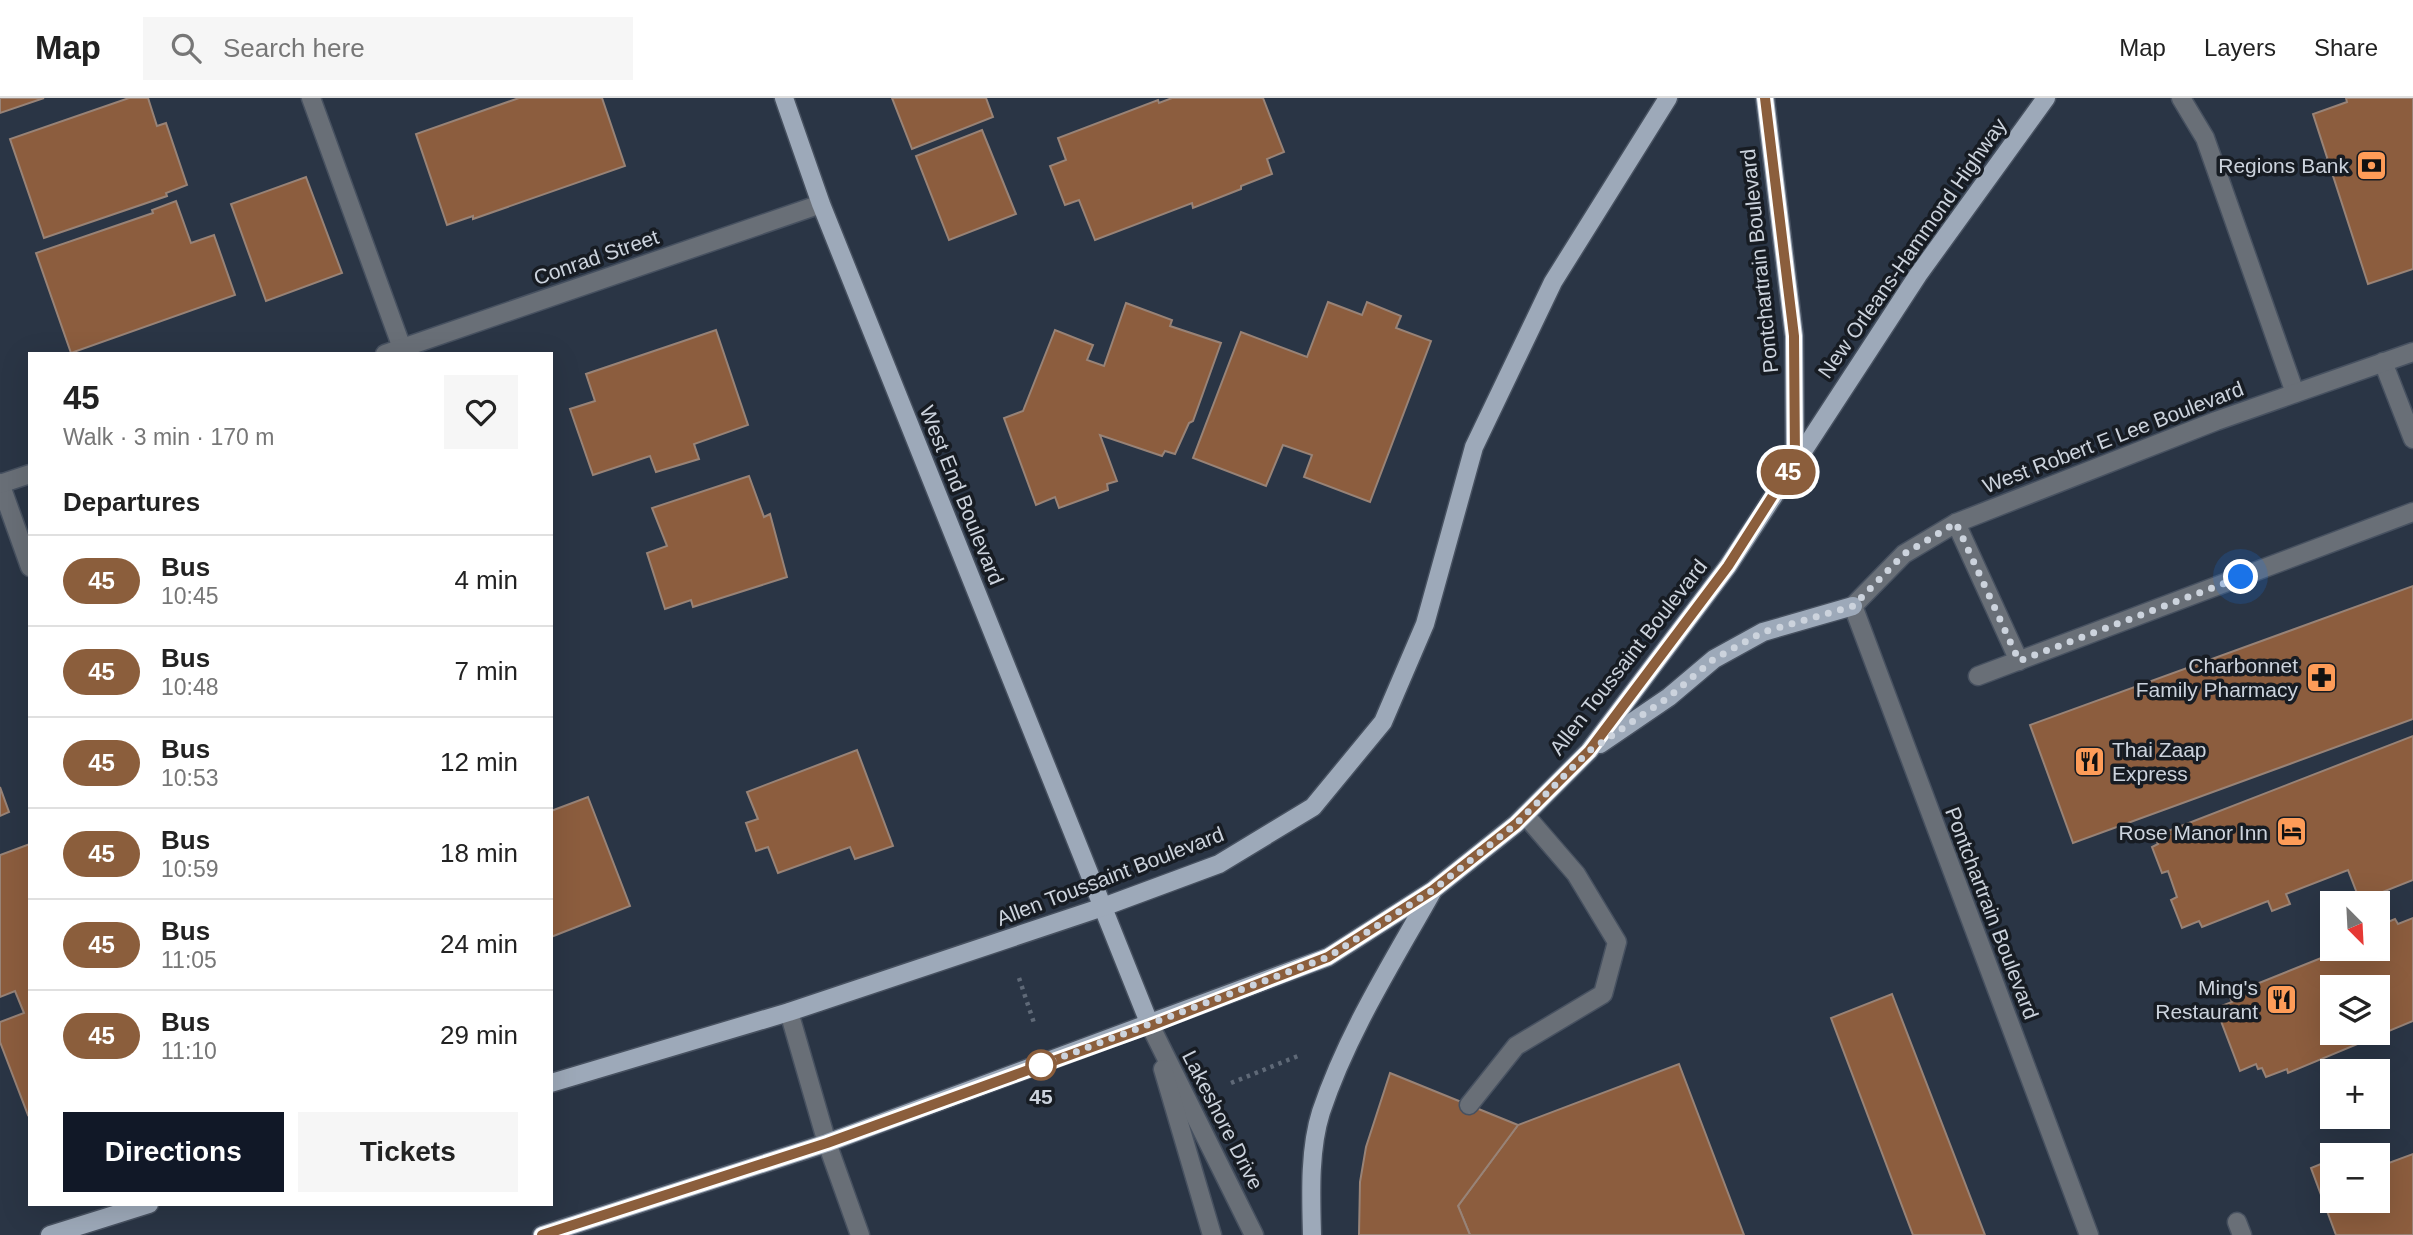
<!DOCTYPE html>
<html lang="en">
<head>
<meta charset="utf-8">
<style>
  :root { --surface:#fff; --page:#f6f6f6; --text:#222; --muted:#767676; --line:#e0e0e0; --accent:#111827 }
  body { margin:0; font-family:Arial,sans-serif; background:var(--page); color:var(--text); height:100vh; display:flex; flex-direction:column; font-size:26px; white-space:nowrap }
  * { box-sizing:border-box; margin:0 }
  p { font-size:23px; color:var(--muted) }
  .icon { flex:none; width:38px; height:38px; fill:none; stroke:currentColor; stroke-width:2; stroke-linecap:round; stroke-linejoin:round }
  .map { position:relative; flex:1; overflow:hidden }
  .details { position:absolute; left:28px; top:254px; width:525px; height:854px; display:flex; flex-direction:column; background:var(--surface); border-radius:0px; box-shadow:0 7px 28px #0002 }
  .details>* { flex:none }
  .badge { padding:0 14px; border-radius:23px; font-size:24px; line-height:46px }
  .needle { width:46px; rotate:156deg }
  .fabs { position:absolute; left:2320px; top:793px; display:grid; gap:14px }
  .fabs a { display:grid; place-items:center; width:70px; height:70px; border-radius:0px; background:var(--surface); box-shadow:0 7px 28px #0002; font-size:35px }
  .you { position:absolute; width:35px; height:35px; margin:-18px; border:5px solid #fff; border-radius:50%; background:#1a73e8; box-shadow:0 0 0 10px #1a73e833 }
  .map>.badge { position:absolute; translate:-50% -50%; box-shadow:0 0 0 4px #fff }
  h2 { padding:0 35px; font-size:26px; line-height:63px }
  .round { display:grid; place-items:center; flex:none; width:74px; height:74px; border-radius:0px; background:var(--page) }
  .overview { display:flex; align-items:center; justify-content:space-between; height:119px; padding:0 35px }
  h1 { font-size:33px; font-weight:600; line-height:52px }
  .button { display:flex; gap:14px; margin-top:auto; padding:14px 35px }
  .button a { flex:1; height:80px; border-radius:0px; background:var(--accent); color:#fff; font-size:28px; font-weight:600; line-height:80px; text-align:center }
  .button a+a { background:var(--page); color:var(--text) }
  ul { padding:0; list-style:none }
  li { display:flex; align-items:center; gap:21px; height:91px; padding:0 35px; border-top:2px solid var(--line) }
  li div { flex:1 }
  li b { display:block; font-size:26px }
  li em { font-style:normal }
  li .badge { min-width:77px; font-weight:700; text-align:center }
  header { display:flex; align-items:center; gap:42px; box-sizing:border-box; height:98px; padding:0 35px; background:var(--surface); border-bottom:2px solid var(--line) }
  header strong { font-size:33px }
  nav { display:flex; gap:38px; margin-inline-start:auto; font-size:24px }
  .search { width:490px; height:63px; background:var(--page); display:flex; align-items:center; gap:18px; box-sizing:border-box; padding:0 24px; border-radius:0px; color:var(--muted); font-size:26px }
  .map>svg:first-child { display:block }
</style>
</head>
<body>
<header>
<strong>Map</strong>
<div class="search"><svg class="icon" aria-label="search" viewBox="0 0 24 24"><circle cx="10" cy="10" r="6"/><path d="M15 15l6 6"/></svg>Search here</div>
<nav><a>Map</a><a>Layers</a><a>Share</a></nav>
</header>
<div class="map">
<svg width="2413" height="1137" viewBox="0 0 2413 1137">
  <rect width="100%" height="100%" fill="#2a3545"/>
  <g fill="#8c5d3e" stroke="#988377" stroke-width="2" fill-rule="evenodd">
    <polygon points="0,0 44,0 0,15"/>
    <polygon points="129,0 148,0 157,28 166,25 187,87 166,95 167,98 44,140 10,41"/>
    <polygon points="519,0 602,0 625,68 473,121 473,118 447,127 416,36"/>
    <polygon points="892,0 986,0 993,19 912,51"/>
    <polygon points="1172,0 1263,0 1284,54 1267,61 1272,76 1241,88 1241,91 1193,110 1192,105 1095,142 1079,102 1065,107 1050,68 1066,62 1058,40 1158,2 1159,5"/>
    <polygon points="2346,0 2413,0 2413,171 2368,186 2313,16 2347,4"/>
    <polygon points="982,32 1016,116 949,142 916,58"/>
    <polygon points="306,79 342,175 266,203 231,106"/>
    <polygon points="176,103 191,145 214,137 235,197 71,255 36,155 153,115 152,112"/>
    <polygon points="1328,204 1362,217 1367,204 1401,218 1396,230 1431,243 1370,404 1304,379 1312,357 1283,347 1266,388 1193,360 1241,234 1307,259"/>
    <polygon points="1126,205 1172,222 1170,228 1221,245 1193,323 1189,325 1175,356 1165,353 1162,358 1100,337 1117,383 1107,386 1108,392 1059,410 1055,399 1036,407 1004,320 1023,313 1055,232 1093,247 1087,262 1104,268"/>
    <polygon points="716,232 748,327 694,346 699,361 656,374 650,358 593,377 570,311 595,303 586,276"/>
    <polygon points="749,378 764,419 770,416 787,479 693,509 691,502 665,511 647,455 667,448 652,410"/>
    <polygon points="2413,488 2413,621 2073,745 2030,627"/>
    <polygon points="2413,638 2413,782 2360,803 2348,772 2286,796 2290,806 2272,813 2268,803 2202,829 2199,823 2182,830 2171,802 2177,799 2168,773 2162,775 2152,749 2158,746 2156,741 2170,736 2168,733"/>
    <polygon points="857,652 893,748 855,761 850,749 778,775 768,749 756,753 746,725 758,721 747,694"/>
    <polygon points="0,689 9,714 0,718"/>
    <polygon points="588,699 630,808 551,839 551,713"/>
    <polygon points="30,746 30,1016 28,1017 0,944 0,924 24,915 15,893 0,899 0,757"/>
    <path d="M2413,820v103l-125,52 -1,-4 -21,8 -4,-9 -4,1 -2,-5 -16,7 -24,-63 16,-6 -3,-7 117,-47h32v-22l17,-7 3,5zM2333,889h45v45h-45z"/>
    <polygon points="1892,896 1985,1137 1913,1137 1831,920"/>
    <polygon points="1679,966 1744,1137 1470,1137 1458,1108 1518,1027"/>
    <polygon points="1390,975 1518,1027 1458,1108 1470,1137 1359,1137 1360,1084 1366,1049"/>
    <polygon points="2413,1056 2413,1137 2336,1137 2311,1070 2333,1061 2333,1102 2378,1102 2378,1069"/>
  </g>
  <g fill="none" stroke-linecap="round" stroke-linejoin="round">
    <defs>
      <g id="minor">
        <polyline points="311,0 402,250"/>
        <polyline points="2181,0 2205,40 2295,295"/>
        <polyline points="385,256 821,106"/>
        <polyline points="2383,264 2413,341"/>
        <polyline points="0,385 30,469"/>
        <polyline points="0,386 30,376"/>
        <polyline points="1956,425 2019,563"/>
        <polyline points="1978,578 2413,414"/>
        <polyline points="789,914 827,1045 860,1137"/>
        <polyline points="1150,927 1254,1137"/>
        <polyline points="1163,971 1212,1137"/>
        <polyline points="1469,1007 1516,948 1603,896 1617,844 1576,776 1525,717"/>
        <polyline points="2237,1124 2242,1137"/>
        <polyline points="2089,1137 1853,508 1904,456 1956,425 2216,323 2413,254"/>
      </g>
      <g id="major">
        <polyline points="784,0 821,106 1150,927"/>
        <polyline points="1765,0 1794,238 1795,363"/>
        <polyline points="1600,646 1669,599 1714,561 1763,534 1853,508"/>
        <polyline points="551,985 789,914 1103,809 1219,766 1313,709 1383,624 1425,526 1474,349 1553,184 1668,0"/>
        <polyline points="50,1137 149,1106"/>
        <polyline points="542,1137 827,1045 1328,859 1433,792 1516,726 1589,653 1728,468 1918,177 2046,0"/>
        <path d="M1312,1137c-1,-39 -3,-85 9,-123 26,-78 71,-149 111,-220"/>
      </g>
    </defs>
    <use href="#minor" stroke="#475160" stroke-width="21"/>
    <use href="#major" stroke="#475160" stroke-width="21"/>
    <g stroke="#5f6977" stroke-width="4.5" stroke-dasharray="3.5 5" stroke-linecap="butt">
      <polyline points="1019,880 1034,925"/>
      <polyline points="1231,985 1298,958"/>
    </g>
    <use href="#minor" stroke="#696f77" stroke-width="18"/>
    <use href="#major" stroke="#9da9b9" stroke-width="18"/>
  </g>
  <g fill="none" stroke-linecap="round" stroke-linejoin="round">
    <defs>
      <polyline id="line" points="542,1137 827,1045 1150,928 1328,859 1433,792 1516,726 1589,653 1728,468 1795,363 1794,238 1765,0"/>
    </defs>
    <use href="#line" stroke="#fff" stroke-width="16"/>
    <use href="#line" stroke="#8b5e3c" stroke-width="10"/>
    <polyline stroke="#ccd3dd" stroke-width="7" stroke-dasharray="0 12.6" points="1041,967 1328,859 1433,792 1516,726 1589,653 1669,599 1714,561 1763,534 1853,508 1904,456 1956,425 2019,563 2241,479"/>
  </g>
  <defs>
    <symbol id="bank-square" viewBox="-11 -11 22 22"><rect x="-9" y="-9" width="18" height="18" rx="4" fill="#fe9c58" stroke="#171c23"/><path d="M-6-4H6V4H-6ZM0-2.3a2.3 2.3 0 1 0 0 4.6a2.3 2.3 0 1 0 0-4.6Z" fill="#111"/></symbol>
    <symbol id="pharmacy-square" viewBox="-11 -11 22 22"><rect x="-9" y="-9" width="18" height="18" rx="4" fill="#fe9c58" stroke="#171c23"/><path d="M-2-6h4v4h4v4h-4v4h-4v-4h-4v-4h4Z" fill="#111"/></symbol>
    <symbol id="restaurant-square" viewBox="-11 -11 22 22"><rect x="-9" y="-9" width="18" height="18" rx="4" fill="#fe9c58" stroke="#171c23"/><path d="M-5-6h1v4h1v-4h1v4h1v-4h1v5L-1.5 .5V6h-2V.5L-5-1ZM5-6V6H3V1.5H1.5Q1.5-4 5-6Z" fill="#111"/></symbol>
    <symbol id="hotel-square" viewBox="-11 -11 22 22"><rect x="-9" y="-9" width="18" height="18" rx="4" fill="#fe9c58" stroke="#171c23"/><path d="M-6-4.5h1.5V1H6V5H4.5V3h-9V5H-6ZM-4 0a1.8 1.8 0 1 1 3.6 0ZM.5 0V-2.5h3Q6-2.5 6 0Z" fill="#111"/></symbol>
  </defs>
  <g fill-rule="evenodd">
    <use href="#bank-square" x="2354" y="50" width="35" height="35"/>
    <use href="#pharmacy-square" x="2304" y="562" width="35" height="35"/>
    <use href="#restaurant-square" x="2072" y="646" width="35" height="35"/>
    <use href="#hotel-square" x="2274" y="716" width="35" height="35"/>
    <use href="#restaurant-square" x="2264" y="884" width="35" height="35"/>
  </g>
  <circle fill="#fff" stroke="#8b5e3c" stroke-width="3.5" cx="1041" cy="967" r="14"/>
  <g text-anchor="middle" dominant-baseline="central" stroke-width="7" stroke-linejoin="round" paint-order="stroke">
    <g font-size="21" fill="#ccd3dd" stroke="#171c23" text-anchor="end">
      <text x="2349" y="67">Regions Bank</text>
      <text x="2298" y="567">Charbonnet<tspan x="2298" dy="24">Family Pharmacy</tspan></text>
      <text x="2112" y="651" text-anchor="start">Thai Zaap<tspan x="2112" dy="24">Express</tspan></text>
      <text x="2268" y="734">Rose Manor Inn</text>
      <text x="2258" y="889">Ming's<tspan x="2258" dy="24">Restaurant</tspan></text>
    </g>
    <g font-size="21" fill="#ccd3dd" stroke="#171c23">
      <text transform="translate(1912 150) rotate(-55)">New Orleans-Hammond Highway</text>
      <text transform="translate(596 159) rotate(-19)">Conrad Street</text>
      <text transform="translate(1759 163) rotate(-96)">Pontchartrain Boulevard</text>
      <text transform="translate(2113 339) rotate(-21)">West Robert E Lee Boulevard</text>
      <text transform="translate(962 397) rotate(68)">West End Boulevard</text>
      <text transform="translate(1628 559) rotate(-52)">Allen Toussaint Boulevard</text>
      <text transform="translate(1110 778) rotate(-21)">Allen Toussaint Boulevard</text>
      <text transform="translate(1992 815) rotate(69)">Pontchartrain Boulevard</text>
      <text transform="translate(1223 1022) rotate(63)">Lakeshore Drive</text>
    </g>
    <g font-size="21" font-weight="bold" fill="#ccd3dd" stroke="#171c23">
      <text x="1041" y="998">45</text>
    </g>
  </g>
</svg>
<div class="fabs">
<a><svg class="needle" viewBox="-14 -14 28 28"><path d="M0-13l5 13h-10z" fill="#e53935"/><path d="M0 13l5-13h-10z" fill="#767676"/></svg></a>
<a><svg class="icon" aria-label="layers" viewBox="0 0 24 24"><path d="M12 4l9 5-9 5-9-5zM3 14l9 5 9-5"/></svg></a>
<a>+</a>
<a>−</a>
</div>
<div class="you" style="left:2241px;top:479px"></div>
<b class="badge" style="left:1788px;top:374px;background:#8b5e3c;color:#fff">45</b>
<section class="details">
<div class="overview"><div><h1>45</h1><p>Walk · 3 min · 170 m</p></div><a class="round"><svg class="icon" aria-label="heart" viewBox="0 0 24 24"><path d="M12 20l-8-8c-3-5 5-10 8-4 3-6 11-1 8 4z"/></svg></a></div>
<h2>Departures</h2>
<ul>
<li><span class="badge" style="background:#8b5e3c;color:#fff">45</span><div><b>Bus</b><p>10:45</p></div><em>4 min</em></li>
<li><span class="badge" style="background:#8b5e3c;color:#fff">45</span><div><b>Bus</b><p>10:48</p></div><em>7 min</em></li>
<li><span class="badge" style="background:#8b5e3c;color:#fff">45</span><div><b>Bus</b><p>10:53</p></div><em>12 min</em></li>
<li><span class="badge" style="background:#8b5e3c;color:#fff">45</span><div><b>Bus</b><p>10:59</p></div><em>18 min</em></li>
<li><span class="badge" style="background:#8b5e3c;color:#fff">45</span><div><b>Bus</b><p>11:05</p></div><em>24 min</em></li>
<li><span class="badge" style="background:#8b5e3c;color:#fff">45</span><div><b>Bus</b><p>11:10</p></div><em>29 min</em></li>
</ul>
<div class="button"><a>Directions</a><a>Tickets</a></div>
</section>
</div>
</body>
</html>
